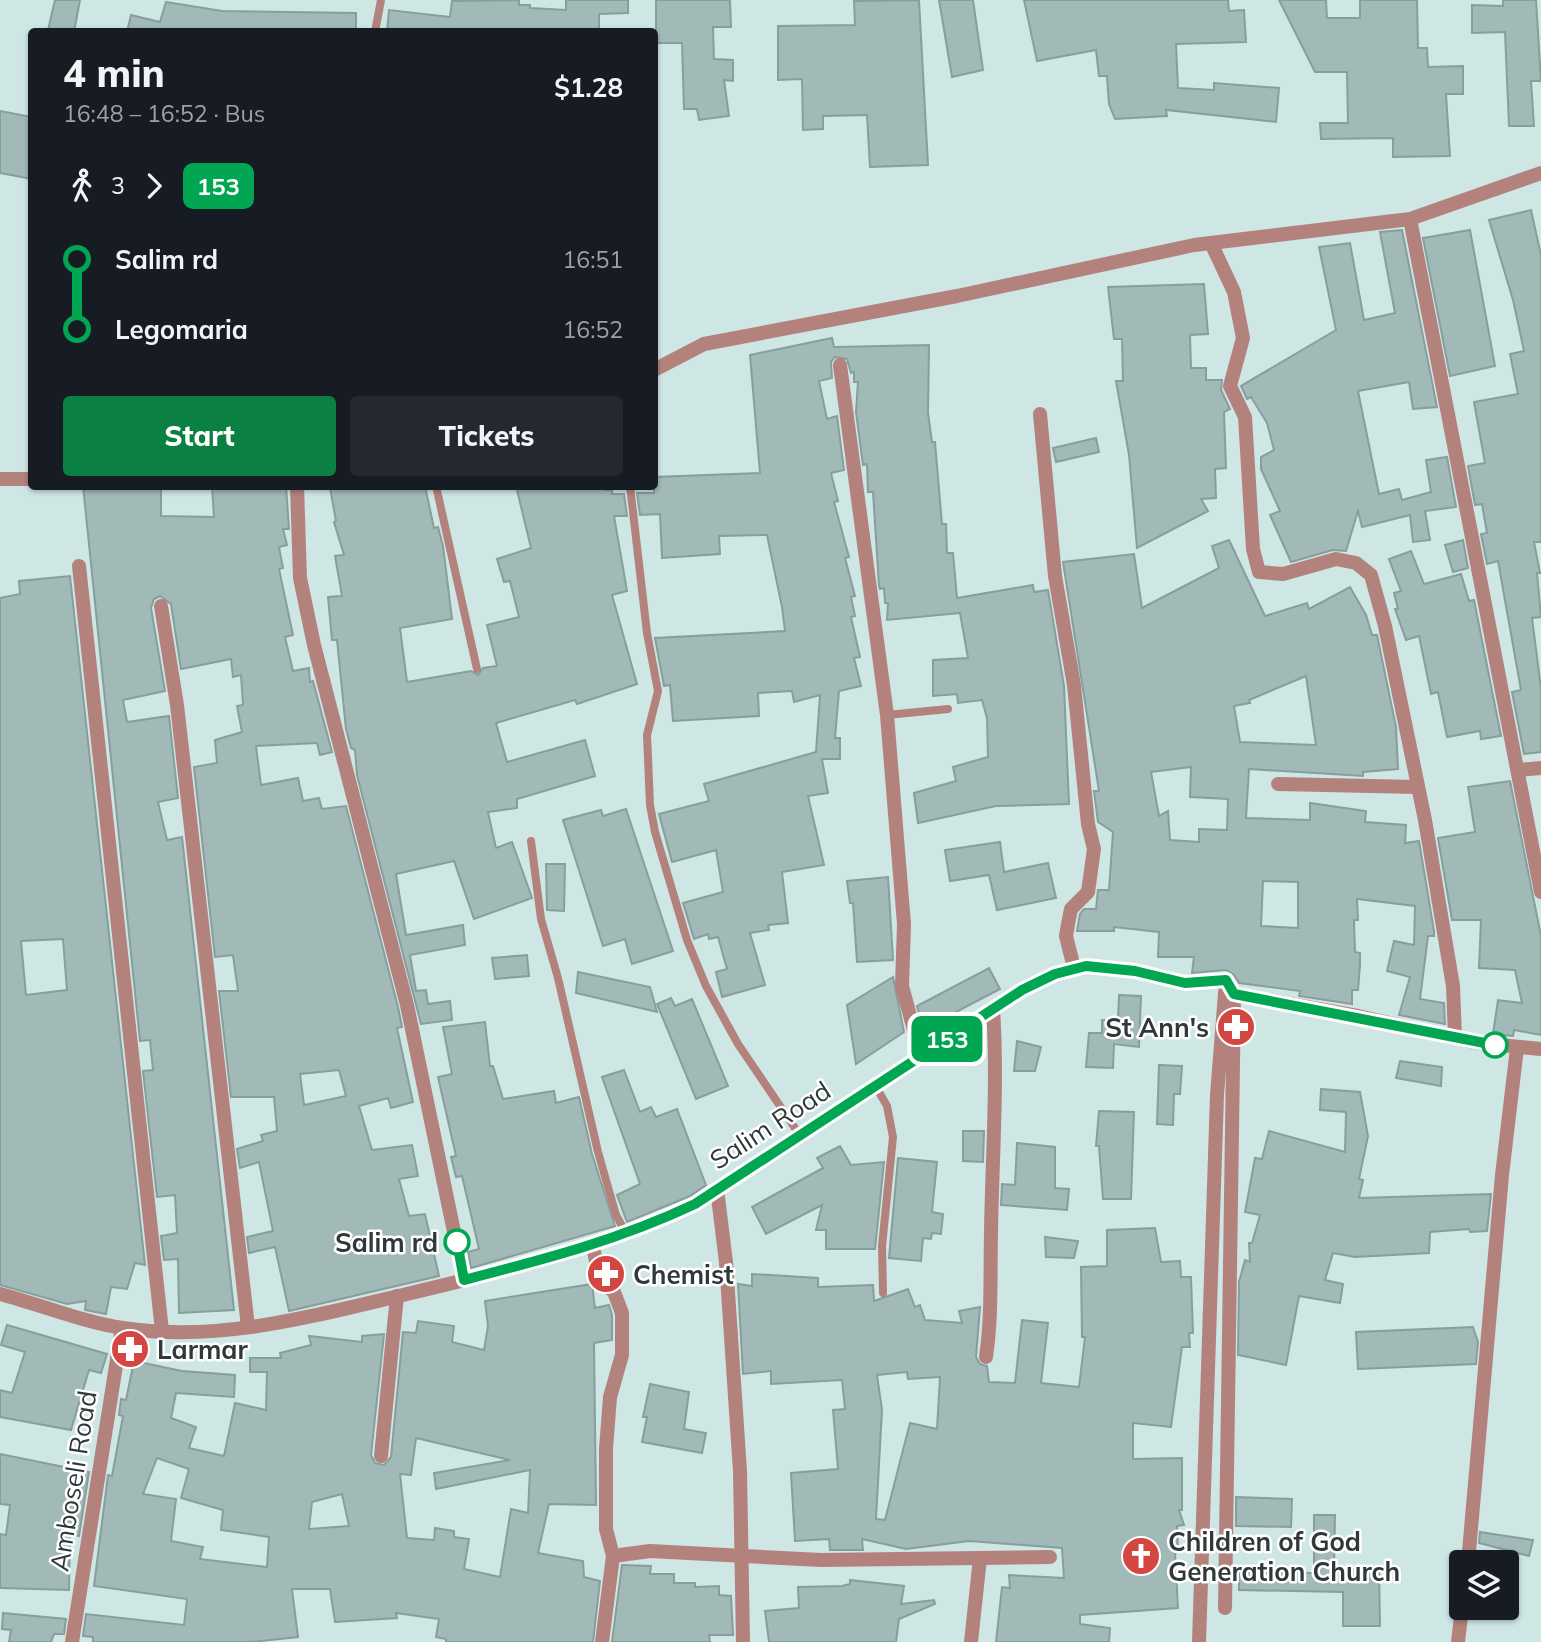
<!DOCTYPE html>
<html lang="en">
<head>
<meta charset="utf-8">
<style>
  :root { --surface:#171b24; --page:#242831; --text:#f1f3f6; --muted:#9ea1a6; --accent:#0b8043 }
  body { margin:0; font-family:Mulish,sans-serif; background:var(--page); color:var(--text); height:100vh; display:flex; flex-direction:column; font-size:26px; white-space:nowrap }
  * { box-sizing:border-box; margin:0 }
  p { font-size:23px; color:var(--muted) }
  .icon { flex:none; width:38px; height:38px; fill:none; stroke:currentColor; stroke-width:2; stroke-linecap:round; stroke-linejoin:round }
  .map { position:relative; flex:1; overflow:hidden }
  .panel { position:absolute; left:28px; top:28px; width:630px; height:462px; display:flex; flex-direction:column; background:var(--surface); border-radius:7px; box-shadow:0 2px 5px #0004 }
  .panel>* { flex:none }
  .badge { padding:0 14px; border-radius:10px; font-size:24px; line-height:46px }
  .tools { position:absolute; left:1449px; top:1550px; display:grid; gap:14px }
  .tools a { display:grid; place-items:center; width:70px; height:70px; border-radius:7px; background:var(--surface); box-shadow:0 2px 5px #0004; font-size:35px }
  .map>.badge { position:absolute; translate:-50% -50%; box-shadow:0 0 0 4px #fff }
  .legs { display:flex; align-items:center; gap:10px; height:77px; padding:0 35px; font-size:23px }
  .legs p { margin-inline-start:auto }
  .headline { display:flex; align-items:center; justify-content:space-between; height:119px; padding:0 35px }
  h1 { font-size:38px; font-weight:800; line-height:52px }
  .button { display:flex; gap:14px; margin-top:auto; padding:14px 35px }
  .button a { flex:1; height:80px; border-radius:7px; background:var(--accent); color:#fff; font-size:28px; font-weight:800; line-height:80px; text-align:center }
  .button a+a { background:var(--page); color:var(--text) }
  ul { padding:0 35px; list-style:none }
  li { display:flex; align-items:center; gap:24px; height:70px; font-size:26px }
  li i { display:grid; place-items:center; width:10px; height:100%; margin:0 9px; background:currentColor }
  li i::after { content:''; width:18px; height:18px; margin:-9px; border:5px solid; border-radius:50%; background:var(--surface) }
  li p { margin-inline-start:auto }
  li:first-child i { background:linear-gradient(#0000 50%,currentColor 0) }
  li:last-child i { background:linear-gradient(currentColor 50%,#0000 0) }
  .map>svg:first-child { display:block }
</style>
</head>
<body>
<div class="map">
<svg width="1541" height="1642" viewBox="0 0 1541 1642">
  <rect width="100%" height="100%" fill="#cee6e4"/>
  <g fill="#a1b9b7" stroke="#879e9c" stroke-width="2" fill-rule="evenodd">
    <polygon points="55,0 80,0 74,32 48,30"/>
    <polygon points="519,0 519,5 530,5 530,8 566,10 566,0 628,0 628,13 599,14 599,30 387,32 389,10 450,17 452,1"/>
    <polygon points="656,0 730,0 731,27 713,27 714,59 733,60 733,81 724,80 729,116 699,120 697,109 684,109 682,43 656,43"/>
    <polygon points="919,0 928,165 870,167 867,115 823,116 823,129 803,130 802,79 778,80 778,26 855,25 854,1"/>
    <polygon points="939,0 973,0 983,70 952,77"/>
    <polygon points="1024,0 1228,0 1229,11 1244,10 1246,42 1176,44 1178,88 1214,90 1214,83 1279,88 1276,122 1166,110 1167,116 1115,119 1109,104 1107,76 1099,76 1096,50 1037,61"/>
    <polygon points="1279,0 1326,0 1327,18 1360,18 1360,0 1417,0 1418,48 1427,48 1428,67 1463,66 1463,94 1446,94 1450,156 1393,157 1393,138 1321,139 1320,123 1348,123 1347,72 1315,72"/>
    <polygon points="1503,0 1536,0 1541,81 1531,81 1534,126 1509,126 1505,32 1472,33 1472,5 1503,6"/>
    <polygon points="166,2 222,11 356,13 356,32 127,32 131,15 160,22"/>
    <polygon points="0,111 32,117 32,179 0,173"/>
    <polygon points="1531,210 1541,255 1541,542 1534,542 1540,573 1537,573 1541,617 1532,618 1541,688 1541,752 1524,754 1512,692 1521,690 1498,561 1487,564 1481,534 1487,533 1482,504 1475,505 1468,466 1485,463 1474,402 1518,394 1510,354 1524,351 1513,300 1489,220"/>
    <polygon points="1402,230 1437,407 1413,409 1409,382 1358,391 1379,494 1399,489 1402,500 1431,492 1426,460 1447,457 1456,507 1425,511 1430,540 1413,542 1410,515 1362,527 1358,511 1346,551 1333,550 1291,562 1270,515 1280,511 1261,469 1261,457 1274,450 1267,423 1251,397 1247,399 1241,386 1336,330 1319,247 1350,243 1364,320 1395,313 1380,232"/>
    <polygon points="1470,230 1495,366 1450,376 1423,238"/>
    <polygon points="1204,284 1208,334 1190,335 1191,368 1206,368 1206,380 1222,380 1221,390 1230,409 1224,412 1226,468 1215,469 1216,498 1201,499 1208,511 1137,548 1129,455 1116,381 1123,381 1122,339 1114,339 1108,287"/>
    <polygon points="832,338 834,347 929,345 928,413 932,442 935,442 942,524 946,524 947,553 953,553 957,598 1033,585 1034,592 1048,590 1064,686 1069,804 996,806 918,823 914,793 956,781 953,767 988,757 987,718 982,700 958,703 957,694 933,696 933,660 968,658 960,613 887,620 888,603 885,603 884,588 880,589 879,585 873,492 868,492 867,464 863,465 856,412 858,382 854,382 854,372 851,373 847,359 835,357 831,362 832,378 819,381 827,419 837,416 844,470 831,473 838,501 834,502 849,557 845,558 855,596 851,597 855,616 851,617 860,657 854,658 861,686 839,691 835,738 840,738 840,759 822,759 828,793 808,796 824,865 782,872 788,923 768,925 769,930 750,933 765,985 722,997 716,972 727,969 718,937 709,939 708,934 694,939 683,903 723,892 716,850 672,862 659,814 709,801 704,784 816,752 820,695 794,702 792,691 758,693 759,716 673,721 670,685 664,686 655,638 785,631 782,607 767,535 719,536 720,554 662,558 660,514 640,515 637,493 654,493 654,477 760,473 750,355"/>
    <polygon points="1096,438 1099,452 1056,462 1053,448"/>
    <path d="M83,486h78v30l53,1 -2,-31h74l3,43h-6l4,16 -8,2 4,21 -4,1 14,66 -8,2 8,34 16,-3 1,14 3,-1 19,71 -12,3 -3,-12 -61,3 5,39 37,-7 5,23 16,-3 3,11 24,-3 52,201 4,20 -5,1 16,74 -22,6 -3,-10 -29,8 13,44 40,-5 6,31 -19,3 10,37 16,-2 14,62 -150,35 -14,-64 -26,6 -2,-16 26,-6 -14,-69 -19,6 -3,-19 26,-8 -2,-6 16,-4 -3,-34h-43l-12,-106h19l-5,-36 -18,2 -21,-190 23,-4 -2,-23 27,-8 -5,-26 6,-1 -2,-30 -8,2 -2,-18 -50,10 -10,-65 -11,-8 -6,3 -3,9 14,83 -42,9 4,22 42,-6 9,82 -20,4 9,38 15,-3 52,473 -55,3 -1,-54 -14,1 -3,-24 16,-3 -2,-38 -18,2 -14,-126 10,-1 -3,-30 -10,1zM339,1070l7,26 -42,9 -4,-31z"/>
    <polygon points="339,486 425,486 434,528 438,527 443,546 452,619 400,628 407,682 471,671 478,675 483,668 497,666 487,625 519,617 510,581 504,582 497,559 531,548 516,486 604,486 605,490 612,490 612,494 624,494 627,516 614,516 627,591 612,595 637,684 577,704 575,700 496,723 507,762 585,740 595,776 517,799 517,808 488,812 496,848 512,842 532,898 474,919 454,861 396,874 406,935 463,925 465,945 410,955 416,991 426,990 428,1004 450,1001 452,1020 421,1024 357,775 355,750 351,748 346,729 337,640 332,640 328,597 342,596 335,556 344,555 334,522 336,521 330,488"/>
    <path d="M1229,540l36,76 42,-13 2,6 41,-22 16,28 6,20h5l19,92 2,42 -35,3v4l-114,-7 -3,49 64,2v-17l56,8 -1,11 41,3 -1,18 14,-2 15,90v5h-6l-8,63 24,4 1,21 -46,-9 11,-38 -23,-6 7,-30 20,4 1,-39 -58,-7 1,21h-4l1,32 5,1v12l-2,25h-6v14l-53,-8 1,-5 -61,-8 -5,-8 -8,-5 -34,3 2,-16h-36l1,-25 -45,-5v4h-37l3,-17 4,-5h12l2,-19h11l4,-58 -15,-10 -4,-31h5l-36,-229 71,-8 8,54 77,-40 -7,-22zM1306,676l10,69 -76,-3 -6,-36 16,-3 -1,-3zM1191,767l-1,30 38,2 -1,31 -28,-1v13l-29,-2 -2,-29 -9,5 -8,-44zM1263,881l35,1v46l-37,-2z"/>
    <polygon points="1463,540 1468,568 1453,572 1445,545"/>
    <polygon points="1411,551 1424,584 1461,574 1469,601 1474,600 1501,736 1481,739 1480,731 1447,737 1438,692 1431,694 1419,636 1406,640 1395,609 1398,609 1394,593 1401,591 1389,559"/>
    <path d="M70,576l75,689 -10,-2 -8,26 -16,-2 -5,27 -21,-4 1,-9 -19,3 -67,-19v-687l20,-4 -1,-13zM63,939l4,51 -41,5 -5,-54z"/>
    <polygon points="1510,781 1541,936 1541,1035 1514,1030 1513,1036 1493,1034 1498,1000 1522,1003 1515,970 1479,968 1481,920 1452,920 1438,838 1475,832 1468,787"/>
    <polygon points="626,809 673,951 632,964 625,939 603,946 563,820 601,810 603,816"/>
    <polygon points="1000,842 1004,872 1048,863 1056,898 997,910 989,875 950,881 945,850"/>
    <polygon points="546,864 565,864 564,911 547,910"/>
    <polygon points="888,877 893,960 857,962 853,903 850,903 847,881"/>
    <polygon points="527,955 529,976 495,979 492,958"/>
    <polygon points="989,968 1000,989 931,1025 927,1017 921,1021 917,1006"/>
    <polygon points="578,972 650,987 657,1012 576,993"/>
    <polygon points="893,977 904,1032 856,1064 847,1005"/>
    <polygon points="1119,995 1141,996 1139,1047 1114,1044 1113,1068 1086,1067 1089,1033 1102,1033 1102,1020 1118,1021"/>
    <polygon points="671,998 675,1006 692,999 728,1086 696,1099 657,1004"/>
    <polygon points="485,1022 490,1066 493,1066 503,1099 554,1091 556,1103 579,1097 592,1154 615,1226 471,1268 468,1252 479,1249 462,1176 456,1177 451,1157 456,1156 438,1077 452,1074 443,1027"/>
    <polygon points="1017,1041 1041,1047 1035,1071 1014,1071"/>
    <polygon points="1400,1061 1442,1067 1441,1086 1396,1078"/>
    <polygon points="1159,1065 1182,1066 1180,1094 1174,1094 1173,1125 1157,1124"/>
    <polygon points="624,1070 640,1112 651,1107 656,1117 677,1109 706,1185 690,1196 627,1222 617,1195 640,1184 602,1077"/>
    <polygon points="1321,1089 1360,1092 1368,1136 1359,1179 1363,1180 1359,1198 1491,1194 1487,1231 1470,1232 1469,1229 1430,1232 1429,1253 1355,1257 1333,1253 1325,1280 1343,1284 1340,1303 1299,1296 1286,1365 1238,1355 1239,1282 1245,1260 1250,1262 1249,1243 1252,1243 1260,1215 1245,1212 1255,1158 1262,1159 1269,1131 1345,1152 1346,1112 1320,1110"/>
    <polygon points="1099,1111 1134,1112 1131,1199 1103,1199 1099,1146 1096,1146"/>
    <polygon points="963,1131 984,1131 983,1162 963,1161"/>
    <polygon points="1017,1143 1055,1147 1055,1188 1069,1189 1067,1210 1001,1205 1002,1184 1015,1185"/>
    <polygon points="840,1146 851,1165 884,1162 875,1249 826,1249 826,1230 816,1230 822,1205 766,1234 752,1207 823,1168 817,1158"/>
    <polygon points="898,1158 937,1162 932,1212 943,1214 941,1234 932,1233 931,1239 923,1238 921,1261 889,1258"/>
    <path d="M1155,1228l6,34 19,-1 1,16h10l2,56h-4l1,14h-8l-11,80 -38,-4v36l49,-1v52h-3l5,15 -7,1 1,26 -3,1 3,55 -98,7v9l30,4 -1,14h-113l6,-55 8,1 -1,-13 55,3 -2,-30 -93,-7 -63,8 -44,-10 1,11h-33l-1,-11 -34,2 -4,-68 47,-4 -5,-59 12,-1 -3,-29 -71,4v-13l-28,3 -5,-90 14,2v-12l66,4v9l55,-2 1,16 34,-12 7,18 5,-2 5,15 37,3 -3,-12 21,-4 -4,50 4,7 7,2 2,16 26,1 7,-63 26,3 -7,60 38,4 6,-50h-3l-1,-70 26,-1v-36zM907,1372l1,7 32,-2 -3,52 -27,-6 -25,97 -9,-1 6,-109 -5,-35z"/>
    <polygon points="1045,1237 1078,1241 1074,1258 1046,1257"/>
    <path d="M592,1284l3,24 14,-3 3,10v25l-18,3 2,162 -47,-1 -11,49 45,8 1,16 16,4 -7,61h-147v-3l-10,-2 3,-18 -43,-6 1,5 -62,4 -5,-33h-38l6,48 -47,5h-158v-5l-10,-1 3,-22 98,11 3,-26 -93,-13 14,-111 4,1 11,-60 -4,-1 2,-16 5,1 8,-39 48,10 53,4 -1,22 -58,-4 -5,25 25,9 -7,21 35,8 11,-53 31,7 1,-38h-17v-14h31l-1,-5 31,-8 -2,-9 53,6v-6l22,-2 -13,121 4,8 9,2 7,-8 12,-125 13,1 2,-12 36,5 -2,16 32,8 4,-24 -3,-25zM416,1438l94,22 -76,13 2,16 94,-19 -2,43 -17,-4 -11,68 -36,-8 5,-30 -15,-2v-6l-19,-3 -1,12 -27,-2 -7,-64 11,1zM157,1458l32,11 -8,29 42,12 -2,20 48,7 -2,30 -67,-8 3,-12 -32,-6 5,-42 -33,-5zM342,1494l7,32 -40,3 3,-27z"/>
    <polygon points="7,1325 107,1354 101,1373 89,1370 71,1430 0,1417 0,1390 12,1393 25,1352 1,1345"/>
    <polygon points="1473,1327 1478,1342 1476,1364 1358,1369 1356,1332"/>
    <polygon points="650,1384 689,1392 684,1429 706,1433 702,1453 642,1442 647,1417 643,1417"/>
    <polygon points="0,1454 89,1472 79,1536 70,1534 69,1590 0,1588 0,1534 6,1535 10,1505 0,1504"/>
    <polygon points="1236,1497 1292,1499 1291,1527 1236,1526"/>
    <polygon points="1314,1515 1335,1515 1334,1569 1379,1569 1380,1626 1343,1626 1343,1592 1239,1590 1239,1572 1314,1573"/>
    <polygon points="1480,1532 1533,1540 1529,1556 1479,1543"/>
    <polygon points="622,1565 651,1566 650,1574 674,1574 674,1583 695,1583 695,1587 719,1586 719,1595 731,1596 733,1635 709,1635 710,1642 612,1642"/>
    <polygon points="850,1580 904,1586 901,1604 934,1600 935,1604 899,1619 896,1642 769,1642 765,1611 799,1608 798,1587 842,1586 850,1584"/>
    <polygon points="3,1613 66,1619 64,1634 54,1634 51,1642 9,1642 11,1630 2,1629"/>
  </g>
  <g fill="none" stroke-linecap="round" stroke-linejoin="round">
    <g stroke="#b3827d" stroke-width="8">
      <polyline points="375,32 381,0"/>
      <polyline points="436,486 477,669"/>
      <polyline points="630,486 647,633 658,691 647,735 650,805 655,832 687,940 706,986 738,1044 799,1134"/>
      <polyline points="887,715 948,709"/>
      <polyline points="531,841 541,919 558,978 598,1152 616,1215 627,1235"/>
      <polyline points="875,1085 887,1106 893,1137 882,1246 883,1293"/>
    </g>
    <g stroke="#b3827d" stroke-width="14">
      <polyline points="1410,219 1541,892"/>
      <polyline points="1211,243 1234,292 1243,338 1230,386 1245,417 1253,549 1259,572 1283,574 1336,559 1356,563 1371,575 1385,626 1425,820 1453,986 1455,1038"/>
      <polyline points="840,365 887,715 904,924 902,986 921,1056"/>
      <polyline points="654,370 704,344 957,296 1194,245 1410,219 1541,173"/>
      <polyline points="1040,414 1055,576 1074,685 1088,824 1094,849 1088,892 1071,909 1068,924 1066,936 1074,968"/>
      <polyline points="0,479 32,479"/>
      <polyline points="297,486 300,578 314,645 407,1005 464,1280"/>
      <polyline points="79,566 162,1331"/>
      <polyline points="161,606 177,705 248,1327"/>
      <polyline points="1519,770 1541,768"/>
      <polyline points="1278,784 1417,787"/>
      <polyline points="717,1189 726,1262 740,1471 743,1642"/>
      <polyline points="593,1247 600,1279 614,1292 622,1313 622,1355 610,1397 606,1449 606,1529 613,1556 602,1642"/>
      <path d="M0,1294c39,10 85,29 123,34 98,15 194,-13 288,-35 97,-23 193,-46 284,-89l327,-214 33,-16 31,-8 49,5 50,12 41,-3 8,14 124,22 120,27 63,6"/>
      <path d="M986,1357c6,-41 4,-81 5,-123 1,-75 7,-149 2,-225"/>
      <polyline points="381,1456 397,1296"/>
      <polyline points="613,1556 650,1551 821,1560 1050,1557"/>
      <polyline points="1468,1563 1502,1175 1517,1048"/>
      <polyline points="1225,1608 1234,994"/>
      <polyline points="72,1642 122,1328"/>
      <polyline points="971,1642 980,1558"/>
      <polyline points="1199,1642 1217,1095 1226,981"/>
      <polyline points="1458,1642 1462,1608"/>
    </g>
  </g>
  <g fill="none" stroke-linecap="round" stroke-linejoin="round">
    <defs>
      <path id="line-1" d="M457,1242l7,38c81,-21 155,-40 231,-76l327,-214 33,-16 31,-8 49,5 50,12 41,-3 8,14 261,51"/>
    </defs>
    <use href="#line-1" stroke="#fff" stroke-width="16"/>
    <use href="#line-1" stroke="#00a651" stroke-width="10"/>
  </g>
  <defs>
    <symbol id="pharmacy-disc" viewBox="-11 -11 22 22"><circle r="9.5" fill="#d44642" stroke="#fff"/><path d="M-2-6h4v4h4v4h-4v4h-4v-4h-4v-4h4Z" fill="#fff"/></symbol>
    <symbol id="church-disc" viewBox="-11 -11 22 22"><circle r="9.5" fill="#d44642" stroke="#fff"/><path d="M-1.2-6h2.4v3.5h3.3v2.4h-3.3V6h-2.4V-.1h-3.3v-2.4h3.3Z" fill="#fff"/></symbol>
  </defs>
  <g fill-rule="evenodd">
    <use href="#pharmacy-disc" x="1214" y="1005" width="44" height="44"/>
    <use href="#pharmacy-disc" x="584" y="1252" width="44" height="44"/>
    <use href="#pharmacy-disc" x="108" y="1327" width="44" height="44"/>
    <use href="#church-disc" x="1119" y="1534" width="44" height="44"/>
  </g>
  <g fill="#fff" stroke="#00a651" stroke-width="3.5">
    <circle cx="1495" cy="1045" r="12"/>
    <circle cx="457" cy="1242" r="12"/>
  </g>
  <g text-anchor="middle" dominant-baseline="central" stroke-width="5" stroke-linejoin="round" paint-order="stroke">
    <g font-size="26" font-weight="bold" fill="#303939" stroke="#fff" text-anchor="start">
      <text x="1209" y="1027" text-anchor="end">St Ann's</text>
      <text x="633" y="1274">Chemist</text>
      <text x="157" y="1349">Larmar</text>
      <text x="1168" y="1541">Children of God<tspan x="1168" dy="30">Generation Church</tspan></text>
    </g>
    <g font-size="26" fill="#303939" stroke="#fff">
      <text transform="translate(770 1125) rotate(-33)">Salim Road</text>
      <text transform="translate(73 1481) rotate(-81)">Amboseli Road</text>
    </g>
    <g font-size="26" font-weight="bold" fill="#303939" stroke="#fff" text-anchor="end">
      <text x="438" y="1242">Salim rd</text>
    </g>
  </g>
</svg>
<div class="tools">
<a><svg class="icon" aria-label="layers" viewBox="0 0 24 24"><path d="M12 4l9 5-9 5-9-5zM3 14l9 5 9-5"/></svg></a>
</div>
<b class="badge" style="left:947px;top:1039px;background:#00a651;color:#fff">153</b>
<section class="panel">
<div class="headline"><div><h1>4 min</h1><p>16:48 – 16:52 · Bus</p></div><b>$1.28</b></div>
<div class="legs"><svg class="icon" aria-label="walk" viewBox="0 0 24 24"><circle cx="13" cy="4" r="2"/><path d="M13 8l-2 6 4 7M11 14l-3 7M7 12l3-4h3l4 4"/></svg>3<svg class="icon" aria-label="forward" viewBox="0 0 24 24"><path d="M9 5l7 7-7 7"/></svg><b class="badge" style="background:#00a651;color:#fff">153</b></div>
<ul>
<li><i style="color:#00a651"></i><b>Salim rd</b><p>16:51</p></li>
<li><i style="color:#00a651"></i><b>Legomaria</b><p>16:52</p></li>
</ul>
<div class="button"><a>Start</a><a>Tickets</a></div>
</section>
</div>
</body>
</html>
